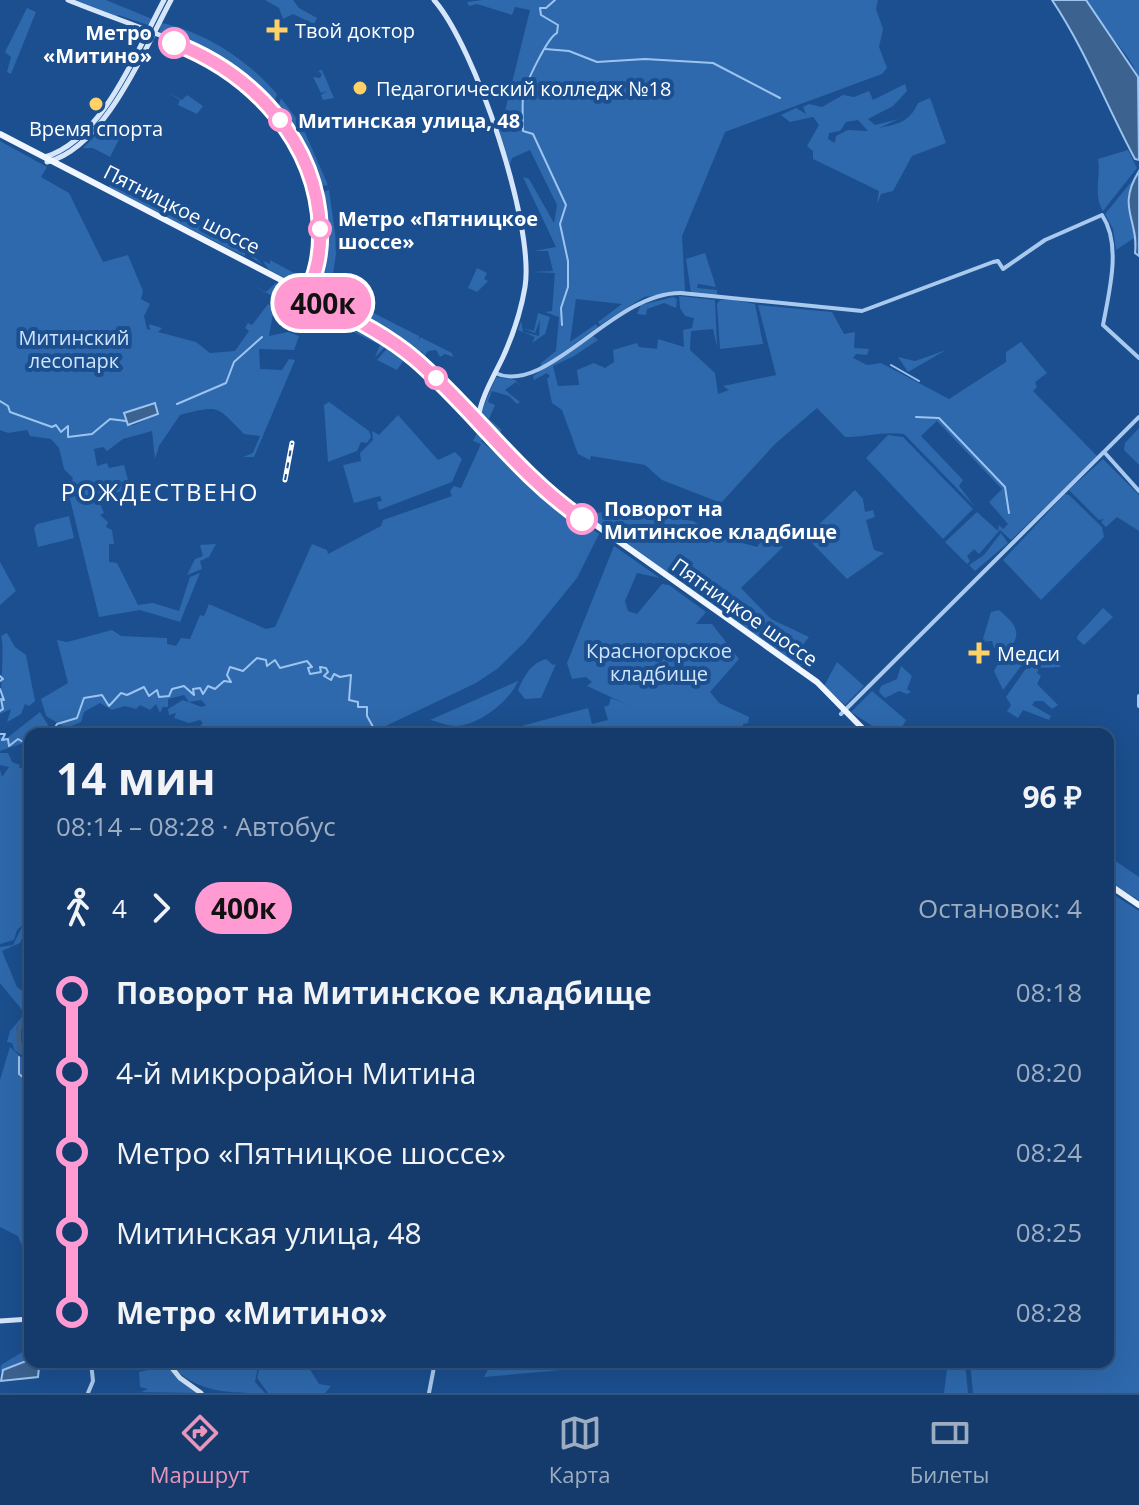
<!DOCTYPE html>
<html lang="ru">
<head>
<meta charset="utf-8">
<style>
  :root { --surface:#143b6b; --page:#1d4271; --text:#f1f3f6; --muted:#9dadc1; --line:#33557e; --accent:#e797bd }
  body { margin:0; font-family:"Open Sans",sans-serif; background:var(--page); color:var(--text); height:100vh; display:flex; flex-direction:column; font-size:30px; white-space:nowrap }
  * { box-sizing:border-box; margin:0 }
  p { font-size:26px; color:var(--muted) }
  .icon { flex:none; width:44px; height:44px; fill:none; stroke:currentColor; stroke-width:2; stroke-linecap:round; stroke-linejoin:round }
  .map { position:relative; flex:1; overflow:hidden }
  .side { position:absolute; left:24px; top:728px; width:1090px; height:640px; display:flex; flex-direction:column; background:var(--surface); border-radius:16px; box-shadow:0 8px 32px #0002,0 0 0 2px var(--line) }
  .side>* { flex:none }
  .badge { padding:0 16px; border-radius:26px; font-size:28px; line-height:52px }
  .map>.badge { position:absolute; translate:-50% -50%; box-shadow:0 0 0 4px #fff }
  .legs { display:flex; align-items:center; gap:12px; height:88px; padding:0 32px; font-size:26px }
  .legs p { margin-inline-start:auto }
  .head { display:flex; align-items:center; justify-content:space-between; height:136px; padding:0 32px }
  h1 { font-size:44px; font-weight:700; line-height:60px }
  ul { padding:0 32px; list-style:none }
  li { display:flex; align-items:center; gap:28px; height:80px; font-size:30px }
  li i { display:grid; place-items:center; width:12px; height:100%; margin:0 10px; background:currentColor }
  li i::after { content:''; width:20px; height:20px; margin:-10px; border:6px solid; border-radius:50%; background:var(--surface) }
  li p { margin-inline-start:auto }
  li:first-child i { background:linear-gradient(#0000 50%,currentColor 0) }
  li:last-child i { background:linear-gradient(currentColor 50%,#0000 0) }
  .menu { display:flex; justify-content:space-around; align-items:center; height:112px; border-top:2px solid var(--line); background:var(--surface); font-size:22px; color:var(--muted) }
  .menu a { display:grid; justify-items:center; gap:4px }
  .menu .current { color:var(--accent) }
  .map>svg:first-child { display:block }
</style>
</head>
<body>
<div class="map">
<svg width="1139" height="1393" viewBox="0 0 1139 1393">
  <rect width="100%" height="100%" fill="#1b4f8f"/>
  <g fill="#2e69ad" fill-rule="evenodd">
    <polygon points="72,0 106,0 152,19 148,25 118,15 116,18"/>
    <polygon points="265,0 293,0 299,8 317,18 314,24 293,14 283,19 279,8"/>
    <polygon points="482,0 878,0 876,9 883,29 879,47 887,68 882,74 725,132 682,236 685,291 644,297 600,325 598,322 622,304 576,299 570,342 596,324 598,327 541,368 541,363 556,351 559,317 545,312 552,311 555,273 531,272 553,271 548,251 534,251 556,247 523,177 529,179 554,223 557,205 530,150 512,158 510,165 496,120 503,119 530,10 515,7 512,15 477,4 469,6 467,2"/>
    <path d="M1086,0h53v82c-7,-32 -41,-52 -53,-82z"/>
    <polygon points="27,8 36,12 11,74 7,72 11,57 5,52"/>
    <path d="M161,23c43,8 88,38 116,71l-3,10 -54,-42 -61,-28z"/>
    <polygon points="322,70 334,98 323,100 321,95 327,91 321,93 313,77 320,78 322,74 318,71"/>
    <path d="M905,84l2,7 -14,15 -25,13 7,6 24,-6 -20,9c18,-4 30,-5 39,-25l12,-5 16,45 -34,13 -19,35 -12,3 -4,10 2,-13 -66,-32v-8l-6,-5 12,-21 -6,-8 -23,5 -9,-7 15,-7 10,6 -3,-7 6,-3 13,3 21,-12 11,2 15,-6 4,9zM858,120l10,11 -20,-1 -12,6 -1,7 -7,-4 1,-6 11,-2 6,-9z"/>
    <polygon points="167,92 182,100 187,95 203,106 197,114 178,105 180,100"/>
    <polygon points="281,98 302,126 328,185 317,187 310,168 277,111"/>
    <polygon points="101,130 119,139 110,157 93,148 83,148"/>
    <path d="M0,141l47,26 -6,10 28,16 34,69 25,-7 15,36 -2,8 9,5 -6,12 3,13 3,1 -1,-6 13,4 -4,4 38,10 14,11 25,-2 14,-20 -4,-3 3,-5 4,2 16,-21 6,4 -5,28 19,-4 11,4 -5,14 -35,-1 1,20 22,1 7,-11 6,1 -41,97h-11l10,-4 7,-17 -16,-2c-27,-27 -23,-30 -64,-19l-21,31 -4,13 -3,-28 -29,8 -16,12 -4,-4 -9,2 3,17 10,-3 2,5 15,-3 6,23 -32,11 6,14 -4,2 8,7 -2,5 6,3 2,14h-5v18l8,1 21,42 15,-2 26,8 11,-34 10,-4 -20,49 -40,-12 -41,7 -31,-126 5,-13 -9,-9 -5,-21 -8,-9 -21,-3 -3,-6 -19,3 -8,-3zM157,404l1,10 -26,12 -8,-12z"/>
    <path d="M1128,150l9,18 -34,43c-10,-15 -2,-36 -5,-52z"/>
    <path d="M1136,176c-14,23 -4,38 -2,62l-18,12 -3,-21 -8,-15z"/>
    <polygon points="111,180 140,194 142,200 147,198 244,248 245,253 246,248 263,265 245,253 245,256 234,251 109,188"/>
    <polygon points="329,190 337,247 331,287 315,277 319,266 324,265 326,252 319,193"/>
    <polygon points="705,253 716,287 698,284 697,288 717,290 717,295 691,293 686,259"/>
    <polygon points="270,260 307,280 307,284 303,286 269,270 263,261 270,264"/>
    <polygon points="477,268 487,273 484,279 488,281 477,292 468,288"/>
    <polygon points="244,281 266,292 276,283 282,286 277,297 293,306 296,293 301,297 301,309 299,310"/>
    <polygon points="318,285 419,336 419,341 420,337 452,353 453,357 445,354 440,357 436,350 428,351 424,357 422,351 420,353 374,321 314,292 313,286"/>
    <path d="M679,296l36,4 2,47 -4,-18 -22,2 -1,19 25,23 3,21 11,-4 -6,-4 53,-11 -18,-70 74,7 12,22 11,-2 -1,16 15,1 -2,6 -11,-1 -3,4 14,7 14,-2 68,36 57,-37v-10l15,-10 26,31 -12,9 2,5 -4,4 65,66 -87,83 -11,-10 -21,24 -5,-5 -7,7 3,5 -3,3 -22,-22 32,-30 21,19 1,-6 4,4 5,-5 -19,-22 13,-13 -65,-68 -16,15 42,44 -4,6 16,21 -71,-73c-20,-3 -39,3 -59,3l-28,-29 -41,35 -55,60 -59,-23 -17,-15 -54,-9 -1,4 -12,-6 -16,-44 -10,-7 -5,-24 3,-3 -3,-3 -13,7 -1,-4 60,-40 5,4 -24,16 -21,10 5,20 21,-1 -2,-15 17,-7 11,5 9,-6 -1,-12 24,-7 2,4 18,2 1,-10 26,8 -1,-17 9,-2 2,-10 -9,-2 -5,-8z"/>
    <polygon points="673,297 677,299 676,308 664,303 647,309 646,315 637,314 641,305"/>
    <polygon points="309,299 341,316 308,314"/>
    <polygon points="734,300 755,304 763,344 720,349 717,304 720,300"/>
    <polygon points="538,313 550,317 545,334 532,343 535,337 518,330 521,321 523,332 539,336 540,320 535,333 523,328 534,331"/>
    <polygon points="337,324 388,344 375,357 380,345"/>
    <polygon points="390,345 406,357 397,370 377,360"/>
    <polygon points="946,350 908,372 898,357 915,361"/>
    <polygon points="496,377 515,380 522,388 516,382 505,390 520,402 517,404 509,396 492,391 488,402 495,405 489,419 502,430 497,437 480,415"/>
    <polygon points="329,402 369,431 371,437 367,443 361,442 357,451 328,462 324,405"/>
    <polygon points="398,415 438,460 455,452 462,459 452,482 379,510 377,502 382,501 380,496 354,503 343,465 361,461 360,453 373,440 372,431 379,435"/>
    <polygon points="1139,428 1139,465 1124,450 1125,443"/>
    <polygon points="479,429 485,437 481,441 493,451 497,448 529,483 599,534 577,578 525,642 497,669 476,683 369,734 213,734 214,729 200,734 197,729 203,723 200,720 189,723 174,718 176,713 169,715 168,709 183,700 202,707 206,705 201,700 189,702 184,695 168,699 168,707 163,707 160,713 156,704 150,710 140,705 136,709 125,706 112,710 100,703 84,712 81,722 66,728 46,716 41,699 68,683 57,640 67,642 112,630 121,636 167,638 167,644 176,646 181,638 190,639 200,615 204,616 209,604 266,629 275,627 312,544 327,550 328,554 381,526 383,520 452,496 450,491 454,486 461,488 481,444 473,441"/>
    <polygon points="888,435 903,437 973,509 943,539 866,458"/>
    <polygon points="1103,459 1139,495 1139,531 1117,517 1106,527 1101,522 1104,519 1099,520 1069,490"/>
    <polygon points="855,490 863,499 865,512 873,510 875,517 866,520 874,550 884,553 847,579 806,537"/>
    <polygon points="1065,494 1069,495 1102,527 1104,537 1041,600 1003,560"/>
    <polygon points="619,511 693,521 721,537 757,547 768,532 783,547 741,588 771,619 809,637 797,652 803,664 799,667 582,514"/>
    <polygon points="69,516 74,538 38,547 34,528 37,524"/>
    <polygon points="1001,533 1008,543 975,571 969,565 984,555"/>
    <polygon points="216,544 209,557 200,561 202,569 187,575 195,559 203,556 200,545"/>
    <polygon points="614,546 660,578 637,573 625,601 628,611 637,614 662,584 669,585 706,612 696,624 712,624 739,659 710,692 719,703 749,717 748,723 743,724 744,734 481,734 492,727 496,733 588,708 592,724 608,720 604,707 609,705 611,698 628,705 587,686 592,682 586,677 572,679 567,663"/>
    <polygon points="0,562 16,591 0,605 0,618"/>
    <polygon points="1103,608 1113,617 1084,645 1077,639 1078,635"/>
    <path d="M999,610c11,10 26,20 11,38h-16l-2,-7 -10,1 9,-30z"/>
    <path d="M7,633l8,14 11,8 9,46 -6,5 -4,-2 -4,10 -14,8 4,-13 -11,5c0,-16 5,-68 1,-78z"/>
    <polygon points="1005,651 1023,653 1025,661 1003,690 994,671"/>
    <polygon points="1053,655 1061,667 1039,668 1037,673 1041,676 1037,684 1058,705 1052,709 1043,701 1035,701 1032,705 1051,716 1049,720 1023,710 1018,718 1007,711 1011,705 1006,697 1029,664 1043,662"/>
    <path d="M546,659l7,6 3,-1 -15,34 -16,1 -7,-9c7,-15 12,-26 28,-31z"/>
    <polygon points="837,662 864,686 845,705 824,686"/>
    <polygon points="901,666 912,676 907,689 911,692 907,694 899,691 885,698 879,692 881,686 897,679"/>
    <path d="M518,681c-8,20 -40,45 -62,45 -8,0 -18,-4 -26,-6z"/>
    <polygon points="872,691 906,720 898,734 881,727 877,729 851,712"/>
    <polygon points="40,712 48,725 44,730 55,729 61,734 30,734 23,743 0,751 0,737 7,738"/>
    <polygon points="0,753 8,753 12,762 20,765 19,768 30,768 30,910 22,911 30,912 30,919 17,930 14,940 0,944 0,770 2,777 9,767 0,765"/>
    <polygon points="1108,856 1139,877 1139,900 1108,882"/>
    <polygon points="1108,891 1139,911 1139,1393 973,1393 970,1362 1108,1362"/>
    <polygon points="30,922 20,943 2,951 17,987 30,996 22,1010 0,983 0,947 13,945 22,927"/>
    <polygon points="30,1008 30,1017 21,1019 16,1029 21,1033 21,1042 29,1055 15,1051 12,1043 7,1042 10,1031"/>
    <polygon points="10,1047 30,1065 30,1265 18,1236 0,1227 0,1080"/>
    <polygon points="30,1340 30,1361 0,1372 1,1365 29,1348"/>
    <polygon points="148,1362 166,1362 198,1393 141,1392 148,1389 140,1387 139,1372 148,1370"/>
    <path d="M259,1362l-4,20 10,11c-36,0 -62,0 -88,-22l1,-6 -5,-2z"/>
    <polygon points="261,1362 313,1362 309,1368 319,1384 331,1386 325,1393 268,1393 257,1378"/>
    <polygon points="492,1362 561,1362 562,1370 484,1377"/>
    <polygon points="948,1362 965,1362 968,1393 944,1393"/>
  </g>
  <g fill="#3c6290" stroke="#9cc4f0" stroke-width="2">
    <path d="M1052,0h34l52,77 1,83 -4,-1c-28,-52 -50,-110 -83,-159z"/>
    <path d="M1139,171v85l-4,-3c4,-34 -19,-45 4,-82z"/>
    <polygon points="155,403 158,414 128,425 124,413"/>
    <polygon points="26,1361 39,1367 38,1377 1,1381 3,1370"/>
  </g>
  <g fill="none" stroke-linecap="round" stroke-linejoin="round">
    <g stroke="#9cc4f0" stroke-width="2">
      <path d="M555,0l-9,8h-6l1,7 17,10 -1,8c-9,4 -33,52 -34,65 -1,11 0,22 0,33l10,3 33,71 -6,19 8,37v26l-7,21 1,17"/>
      <polyline points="545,49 569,51 597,62 645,59 713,63 780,98"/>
      <polyline points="891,365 919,381"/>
      <polyline points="0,401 8,406 10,412 52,427 56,425 61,432 68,426 68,437 92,434 110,419 126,421"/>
      <polyline points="177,404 226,383 234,362 262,337"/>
      <polyline points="916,417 939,418 1005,487 1009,513"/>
      <polyline points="0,676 3,679 0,681"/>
      <polyline points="0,689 4,700 1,699 3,709 0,711"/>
      <polyline points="0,734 5,734 2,740 8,739 9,746 18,739 30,746"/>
      <polyline points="45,734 53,731 57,724 77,718 84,698 102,695 109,706 121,693 127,695 144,687 149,696 157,690 159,697 169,696 172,689 184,686 194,695 193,689 200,688 203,694 208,686 215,689 224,681 231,682 227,675 230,667 243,671 257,658 266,660 267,666 275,660 280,668 307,661 312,667 308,668 310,674 321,672 320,667 326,668 328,672 324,676 331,680 334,674 340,677 351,675 349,700 358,702 358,707 367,707 367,716 377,734"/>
      <polyline points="19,1057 19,1074 30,1083"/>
    </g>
    <path stroke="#3c6290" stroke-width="5" d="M30,1011c-13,13 -13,22 -10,40l10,6"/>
    <g stroke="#a9c9ee" stroke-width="4">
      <path d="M495,373c52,24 118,-81 186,-80l181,18 131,-49 5,-1 5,8 42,-29 57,-25c20,30 7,77 1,110l36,33"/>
      <polyline points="1105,453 1139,491"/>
      <polyline points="1139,696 1139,706"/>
      <polyline points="841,714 1139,417"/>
      <polyline points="88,1393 93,1381 91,1362"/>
      <polyline points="429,1393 435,1362"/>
    </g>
    <g stroke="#d6e6fa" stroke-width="5">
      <path d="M68,0c46,19 97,34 141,58 65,34 115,109 111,184 -1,18 -9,35 -13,53"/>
      <path d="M434,0c41,46 101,225 91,287 -4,24 -12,48 -22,70 -9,19 -22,40 -25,62"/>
      <path d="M45,157c58,-17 93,-109 119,-157"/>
      <path d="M47,162c58,-14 98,-114 124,-162"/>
      <polyline points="0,1321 30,1319"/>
      <polyline points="167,1362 180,1378 201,1393"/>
    </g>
    <g stroke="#f0f6ff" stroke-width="6">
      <polyline points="0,134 395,339 466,402 485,428 538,484 817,682 868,734"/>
      <polyline points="1108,884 1139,905"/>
    </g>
    <defs>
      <polyline id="rail" points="285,480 292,443"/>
    </defs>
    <use href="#rail" stroke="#fff" stroke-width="5"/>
    <use href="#rail" stroke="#1b4f8f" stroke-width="2" stroke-dasharray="6" stroke-linecap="butt"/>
  </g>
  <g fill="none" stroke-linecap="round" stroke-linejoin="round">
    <defs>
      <path id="line-1" d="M174,43c79,30 143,99 146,186 1,21 -3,48 -15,65 38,20 77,37 110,65 59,51 102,115 167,160"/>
    </defs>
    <use href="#line-1" stroke="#fff" stroke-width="18"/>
    <use href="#line-1" stroke="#ff9ad2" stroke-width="12"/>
  </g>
  <g fill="#ffd166" stroke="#1b4f8f" stroke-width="3">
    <path d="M273 18h8v8h8v8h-8v8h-8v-8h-8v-8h8z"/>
    <circle cx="360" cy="88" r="8"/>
    <circle cx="96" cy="104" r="8"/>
    <path d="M975 641h8v8h8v8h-8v8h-8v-8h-8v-8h8z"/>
  </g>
  <g fill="#fff" stroke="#ff9ad2" stroke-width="4">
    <circle cx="174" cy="43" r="14"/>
    <circle cx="280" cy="120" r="10"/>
    <circle cx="320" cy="229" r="10"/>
    <circle cx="436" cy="378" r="10"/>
    <circle cx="582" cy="519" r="14"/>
  </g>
  <g text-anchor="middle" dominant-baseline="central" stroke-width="8" stroke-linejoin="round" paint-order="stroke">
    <g font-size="20" fill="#fff" stroke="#1b4f8f" text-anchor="start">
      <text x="295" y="30">Твой доктор</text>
      <text x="376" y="88">Педагогический колледж №18</text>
      <text x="96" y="128" text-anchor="middle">Время спорта</text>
      <text x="997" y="653">Медси</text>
    </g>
    <g font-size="20" font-weight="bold" fill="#fff" stroke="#1b4f8f" text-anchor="start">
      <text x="152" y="32" text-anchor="end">Метро<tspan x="152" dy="23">«Митино»</tspan></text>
      <text x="298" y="120">Митинская улица, 48</text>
      <text x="338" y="218">Метро «Пятницкое<tspan x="338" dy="23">шоссе»</tspan></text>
      <text x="604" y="508">Поворот на<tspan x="604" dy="23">Митинское кладбище</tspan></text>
    </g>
    <g font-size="20" fill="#fff" stroke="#1b4f8f">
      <text transform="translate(182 209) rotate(27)">Пятницкое шоссе</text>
      <text transform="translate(745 612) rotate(35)">Пятницкое шоссе</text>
    </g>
    <g font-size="20" fill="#cfe3fa" stroke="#1b4f8f">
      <text x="74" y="337">Митинский<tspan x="74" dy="23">лесопарк</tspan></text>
      <text x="659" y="650">Красногорское<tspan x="659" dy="23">кладбище</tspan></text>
    </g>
    <g font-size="24" letter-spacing="2" fill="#fff" stroke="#1b4f8f">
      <text x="160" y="491">РОЖДЕСТВЕНО</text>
    </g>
  </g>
</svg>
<b class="badge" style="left:323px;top:303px;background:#ff9ad2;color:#111">400к</b>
<section class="side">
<div class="head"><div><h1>14 мин</h1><p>08:14 – 08:28 · Автобус</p></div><b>96 ₽</b></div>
<div class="legs"><svg class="icon" aria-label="walk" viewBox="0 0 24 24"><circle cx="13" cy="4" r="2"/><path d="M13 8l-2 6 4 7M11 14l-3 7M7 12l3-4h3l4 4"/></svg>4<svg class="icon" aria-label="forward" viewBox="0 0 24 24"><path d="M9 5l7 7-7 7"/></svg><b class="badge" style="background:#ff9ad2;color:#111">400к</b><p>Остановок: 4</p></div>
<ul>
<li><i style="color:#ff9ad2"></i><b>Поворот на Митинское кладбище</b><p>08:18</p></li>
<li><i style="color:#ff9ad2"></i><span>4-й микрорайон Митина</span><p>08:20</p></li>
<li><i style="color:#ff9ad2"></i><span>Метро «Пятницкое шоссе»</span><p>08:24</p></li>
<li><i style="color:#ff9ad2"></i><span>Митинская улица, 48</span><p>08:25</p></li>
<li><i style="color:#ff9ad2"></i><b>Метро «Митино»</b><p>08:28</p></li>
</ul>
</section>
</div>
<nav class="menu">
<a class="current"><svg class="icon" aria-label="directions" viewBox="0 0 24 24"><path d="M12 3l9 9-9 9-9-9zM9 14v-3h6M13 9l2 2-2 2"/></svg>Маршрут</a>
<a><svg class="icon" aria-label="map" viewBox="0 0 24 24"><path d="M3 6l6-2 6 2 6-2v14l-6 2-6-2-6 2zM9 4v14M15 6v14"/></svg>Карта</a>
<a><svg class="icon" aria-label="tickets" viewBox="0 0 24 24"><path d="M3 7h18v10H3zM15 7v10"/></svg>Билеты</a>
</nav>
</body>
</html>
